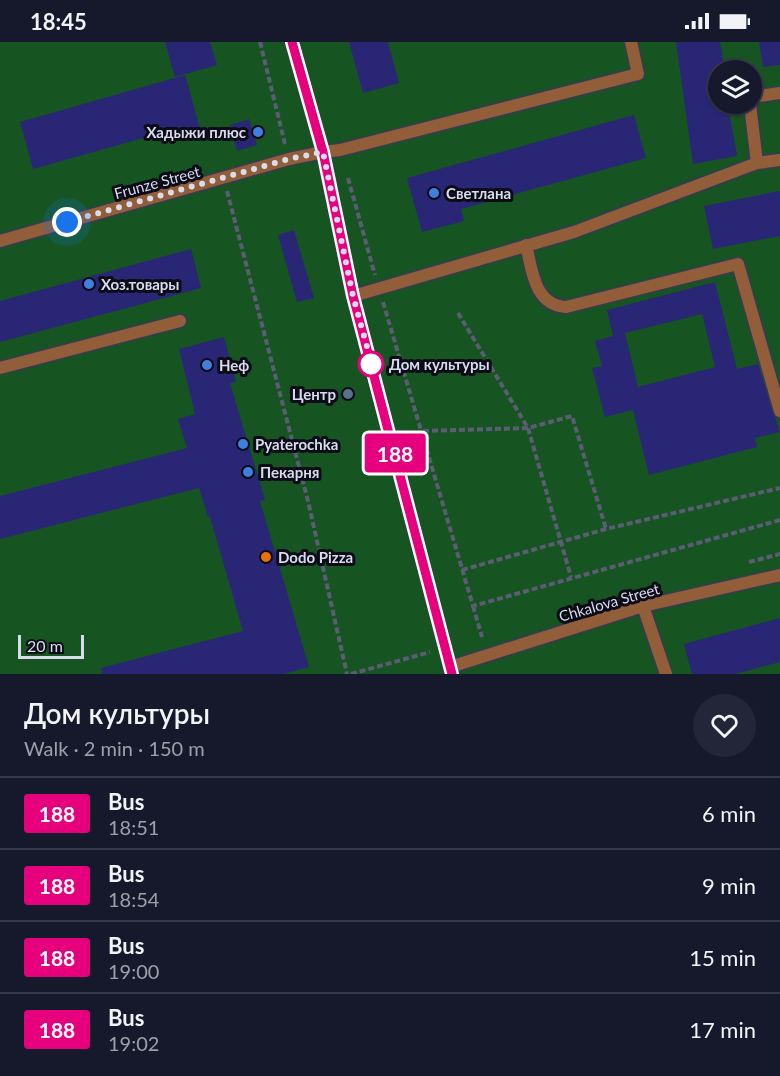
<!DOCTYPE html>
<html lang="en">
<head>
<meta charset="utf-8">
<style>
  :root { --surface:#16192c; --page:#232638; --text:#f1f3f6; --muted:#9ea0a9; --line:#353848 }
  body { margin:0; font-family:Lato,sans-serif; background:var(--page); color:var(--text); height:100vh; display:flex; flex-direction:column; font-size:22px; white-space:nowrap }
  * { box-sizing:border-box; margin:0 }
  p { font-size:20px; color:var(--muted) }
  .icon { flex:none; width:33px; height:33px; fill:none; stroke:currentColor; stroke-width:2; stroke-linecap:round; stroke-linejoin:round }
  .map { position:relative; height:632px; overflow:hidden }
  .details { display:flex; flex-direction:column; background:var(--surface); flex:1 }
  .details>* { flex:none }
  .badge { padding:0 12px; border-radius:4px; font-size:21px; line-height:39px }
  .controls { position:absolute; left:708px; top:18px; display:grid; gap:12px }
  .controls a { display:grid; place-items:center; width:54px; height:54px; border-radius:50%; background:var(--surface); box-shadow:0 2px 4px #0004,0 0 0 2px var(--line); font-size:30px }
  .scale { position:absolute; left:18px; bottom:15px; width:66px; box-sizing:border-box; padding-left:6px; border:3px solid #d9dced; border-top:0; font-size:16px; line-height:21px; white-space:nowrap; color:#d9dced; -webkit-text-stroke:4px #0b0c17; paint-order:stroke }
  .you { position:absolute; width:30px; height:30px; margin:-15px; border:4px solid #fff; border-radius:50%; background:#1a73e8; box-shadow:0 0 0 9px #1a73e833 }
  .map>.badge { position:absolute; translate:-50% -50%; box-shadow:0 0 0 3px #fff }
  .round { display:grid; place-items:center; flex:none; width:63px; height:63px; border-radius:32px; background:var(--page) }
  .headline { display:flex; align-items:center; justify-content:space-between; height:102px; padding:0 24px }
  h1 { font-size:28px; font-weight:600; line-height:45px }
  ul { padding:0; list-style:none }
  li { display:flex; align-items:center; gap:18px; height:72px; padding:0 24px; border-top:2px solid var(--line) }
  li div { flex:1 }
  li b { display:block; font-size:22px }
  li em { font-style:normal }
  li .badge { min-width:66px; font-weight:700; text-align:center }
  .status { display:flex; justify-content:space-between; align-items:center; height:42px; padding:0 30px; background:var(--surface); direction:ltr }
  .status svg { height:16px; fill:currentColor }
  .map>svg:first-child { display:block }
</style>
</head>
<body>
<div class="status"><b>18:45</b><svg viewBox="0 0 49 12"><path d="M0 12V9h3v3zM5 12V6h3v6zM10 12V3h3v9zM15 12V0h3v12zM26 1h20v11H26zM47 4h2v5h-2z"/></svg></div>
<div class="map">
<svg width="780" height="632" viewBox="0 0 780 632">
  <rect width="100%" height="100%" fill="#1e213a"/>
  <path fill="#165421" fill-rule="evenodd" d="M0,0h780v632h-780zM718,28h34v34h-34z"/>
  <g fill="#292775" fill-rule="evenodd">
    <polygon points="165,0 210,0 217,23 175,35"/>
    <polygon points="349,0 388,0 399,41 363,51"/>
    <polygon points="676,0 720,0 725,28 718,28 718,62 728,62 737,114 693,122"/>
    <polygon points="759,0 780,0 780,23 763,25"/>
    <polygon points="185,33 201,90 170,99 168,89 33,127 20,80"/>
    <polygon points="634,73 646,116 461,167 464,179 422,190 407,136"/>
    <polygon points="249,77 257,103 237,109 230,83"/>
    <polygon points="780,149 780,194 713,207 704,164"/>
    <polygon points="294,188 314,256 297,260 278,193"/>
    <polygon points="191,207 201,246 0,300 0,259"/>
    <path d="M715,240l22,87 21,-5 22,68 -25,6 2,9 -108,28 -16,-65 -28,7 -13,-49 10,-2 -7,-25 18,-5 -6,-26zM702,272l13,53 -77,20 -13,-54z"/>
    <polygon points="224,295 236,340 230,341 265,458 260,459 309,625 284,632 102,632 101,626 243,589 210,475 208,475 199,446 0,497 0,454 187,406 178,377 195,372 179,307"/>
    <polygon points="780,576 780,620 735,632 692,632 684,602"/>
  </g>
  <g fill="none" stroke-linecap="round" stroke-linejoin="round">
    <defs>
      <g id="service">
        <polyline points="752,55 780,51"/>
        <polyline points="750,62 757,121"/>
        <polyline points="323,110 340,108 638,32 631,0"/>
        <path d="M526,203c6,25 8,60 40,62l172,-43 42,147"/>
        <polyline points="353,254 574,190 757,121 780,118"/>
        <polyline points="0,326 180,279"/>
        <polyline points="643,564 666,632"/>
      </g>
      <g id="minor">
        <polyline points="0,199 289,117 323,110"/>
        <polyline points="450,625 643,564 780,533"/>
      </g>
      <polyline id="tertiary" points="292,0 323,110 353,254 452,632"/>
    </defs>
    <use href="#service" stroke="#383b53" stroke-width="15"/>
    <use href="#minor" stroke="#383b53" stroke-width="15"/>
    <use href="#tertiary" stroke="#383b53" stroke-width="15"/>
    <g stroke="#5a5d73" stroke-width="4" stroke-dasharray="6 3" stroke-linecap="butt">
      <polyline points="260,0 285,102"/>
      <polyline points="348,136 375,233"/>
      <polyline points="227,149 308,459 347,632"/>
      <polyline points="383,260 473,564 780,478"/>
      <polyline points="458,271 528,386 571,535"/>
      <polyline points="423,389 528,386 572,374 606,487"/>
      <polyline points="749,520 780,512"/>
      <polyline points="462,528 606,487 780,446"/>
      <polyline points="473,564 482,595"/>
      <polyline points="351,632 430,610"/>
    </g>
    <use href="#service" stroke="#925e39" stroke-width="12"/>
    <use href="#minor" stroke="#925e39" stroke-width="12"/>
    <use href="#tertiary" stroke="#925e39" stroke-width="12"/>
  </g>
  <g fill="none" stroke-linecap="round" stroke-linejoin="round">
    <defs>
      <polyline id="line" points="292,0 323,110 353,254 452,632"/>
    </defs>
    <use href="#line" stroke="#fff" stroke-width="14"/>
    <use href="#line" stroke="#e6007e" stroke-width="9"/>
    <polyline stroke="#d9dced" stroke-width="6" stroke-dasharray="0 10.8" points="67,180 289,117 323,110 353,254 374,330 371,322"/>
  </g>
  <g fill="#3f7fe0" stroke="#0b0c17" stroke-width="2">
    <circle cx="258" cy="90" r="6"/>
    <circle cx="434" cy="151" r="6"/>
    <circle cx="89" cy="242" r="6"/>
    <circle cx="207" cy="323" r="6"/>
    <circle cx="243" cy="402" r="6"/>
    <circle cx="248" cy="430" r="6"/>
  </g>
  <circle fill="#fff" stroke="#e6007e" stroke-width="3" cx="371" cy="322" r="12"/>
  <circle fill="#5c6f8a" stroke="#0b0c17" stroke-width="2" cx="348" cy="352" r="6"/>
  <circle fill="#e8710a" stroke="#0b0c17" stroke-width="2" cx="266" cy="515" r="6"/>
  <g text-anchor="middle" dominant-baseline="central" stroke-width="6" stroke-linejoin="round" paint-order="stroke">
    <g font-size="15" font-weight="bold" fill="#d9dced" stroke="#0b0c17" text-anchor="start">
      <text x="246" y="90" text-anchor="end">Хадыжи плюс</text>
      <text x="446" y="151">Светлана</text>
      <text x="101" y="242">Хоз.товары</text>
      <text x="219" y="323">Неф</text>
      <text x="336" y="352" text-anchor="end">Центр</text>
      <text x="255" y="402">Pyaterochka</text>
      <text x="260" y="430">Пекарня</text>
      <text x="278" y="515">Dodo Pizza</text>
    </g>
    <g font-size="15" fill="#d9dced" stroke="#0b0c17">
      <text transform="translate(157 140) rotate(-15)">Frunze Street</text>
      <text transform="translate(609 560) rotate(-16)">Chkalova Street</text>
    </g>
    <g font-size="15" font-weight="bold" fill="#d9dced" stroke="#0b0c17" text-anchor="start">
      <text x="389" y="322">Дом культуры</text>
    </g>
  </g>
</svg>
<div class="controls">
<a><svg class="icon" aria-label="layers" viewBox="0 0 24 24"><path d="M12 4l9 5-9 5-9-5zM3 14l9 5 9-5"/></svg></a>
</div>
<div class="scale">20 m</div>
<div class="you" style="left:67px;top:180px"></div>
<b class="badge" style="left:395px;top:411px;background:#e6007e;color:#fff">188</b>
</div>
<section class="details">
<div class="headline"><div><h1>Дом культуры</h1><p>Walk · 2 min · 150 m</p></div><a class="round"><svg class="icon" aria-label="heart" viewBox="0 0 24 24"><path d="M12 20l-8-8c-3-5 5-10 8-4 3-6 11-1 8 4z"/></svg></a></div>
<ul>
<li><span class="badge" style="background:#e6007e;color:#fff">188</span><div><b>Bus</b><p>18:51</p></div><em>6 min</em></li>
<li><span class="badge" style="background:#e6007e;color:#fff">188</span><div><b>Bus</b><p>18:54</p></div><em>9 min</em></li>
<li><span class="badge" style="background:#e6007e;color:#fff">188</span><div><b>Bus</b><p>19:00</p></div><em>15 min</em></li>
<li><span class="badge" style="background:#e6007e;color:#fff">188</span><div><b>Bus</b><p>19:02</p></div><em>17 min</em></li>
</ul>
</section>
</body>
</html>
